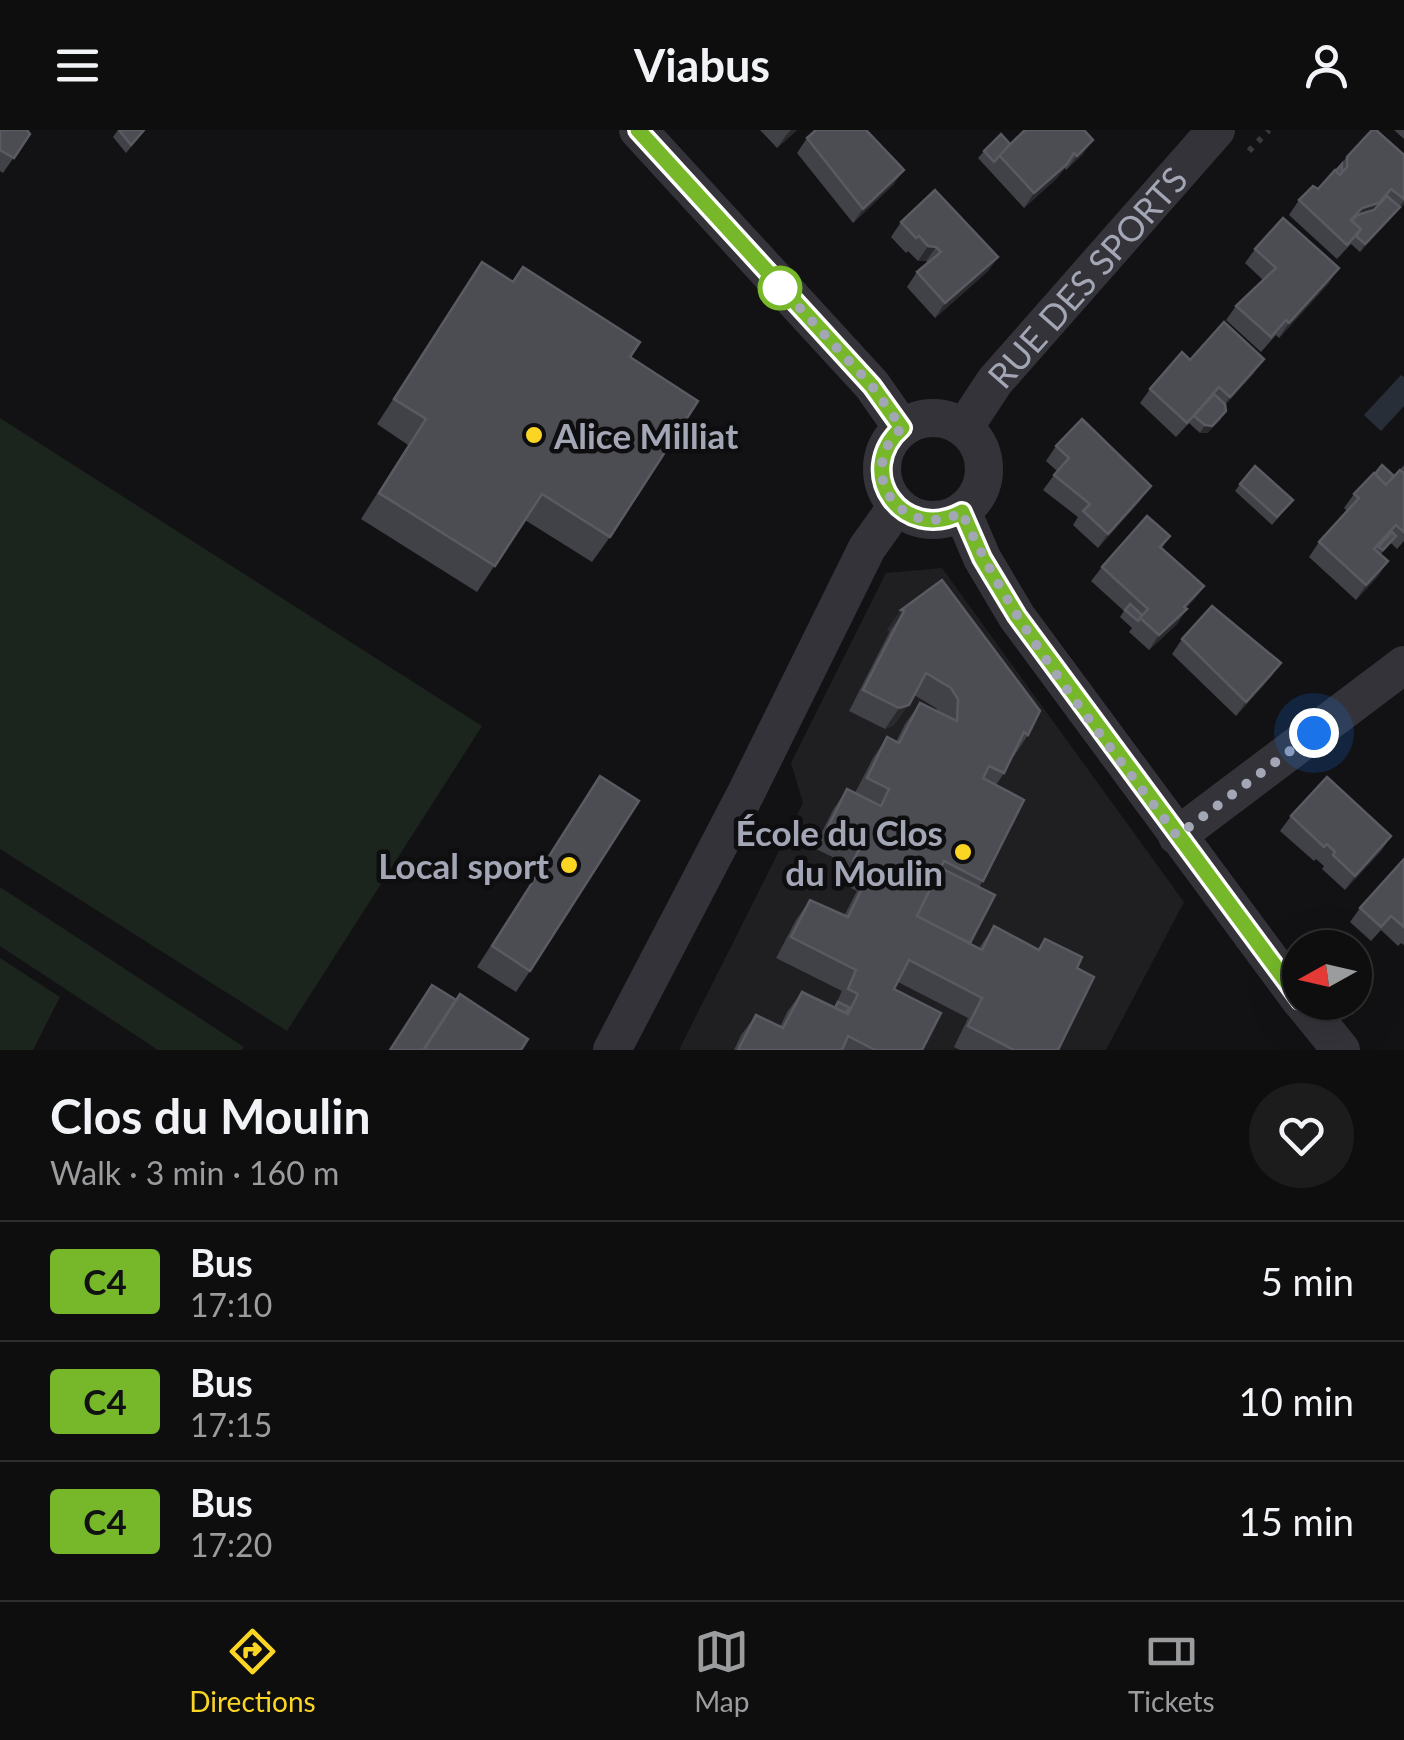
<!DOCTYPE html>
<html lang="en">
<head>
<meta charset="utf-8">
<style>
  :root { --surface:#0e0e0f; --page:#1c1c1d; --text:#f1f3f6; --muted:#9b9c9e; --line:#2e2e2f; --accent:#fbd524 }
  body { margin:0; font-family:Lato,sans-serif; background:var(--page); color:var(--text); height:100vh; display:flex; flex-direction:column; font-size:38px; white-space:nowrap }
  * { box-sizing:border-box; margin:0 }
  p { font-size:32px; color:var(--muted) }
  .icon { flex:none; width:55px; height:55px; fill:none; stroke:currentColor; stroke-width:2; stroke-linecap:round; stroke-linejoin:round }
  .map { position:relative; height:920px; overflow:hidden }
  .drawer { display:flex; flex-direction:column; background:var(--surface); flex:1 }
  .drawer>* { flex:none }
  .badge { padding:0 20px; border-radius:8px; font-size:35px; line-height:65px }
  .needle { width:65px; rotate:262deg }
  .fabs { position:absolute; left:1282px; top:800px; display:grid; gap:20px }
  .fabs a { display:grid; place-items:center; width:90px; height:90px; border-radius:50%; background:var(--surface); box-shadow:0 10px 40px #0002,0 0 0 2px var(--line); font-size:50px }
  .you { position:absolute; width:50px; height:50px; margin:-25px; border:8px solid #fff; border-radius:50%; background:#1a73e8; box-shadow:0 0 0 15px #1a73e833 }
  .map>.badge { position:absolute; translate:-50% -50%; box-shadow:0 0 0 5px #fff }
  .round { display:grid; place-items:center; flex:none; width:105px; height:105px; border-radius:52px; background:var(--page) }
  .head { display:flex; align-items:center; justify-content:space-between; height:170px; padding:0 50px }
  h1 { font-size:48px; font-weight:700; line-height:75px }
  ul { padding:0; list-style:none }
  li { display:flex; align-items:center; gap:30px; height:120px; padding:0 50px; border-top:2px solid var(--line) }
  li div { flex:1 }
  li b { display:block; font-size:38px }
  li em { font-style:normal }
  li .badge { min-width:110px; font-weight:700; text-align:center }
  header { display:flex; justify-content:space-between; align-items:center; height:130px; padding:0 50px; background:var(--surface); font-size:45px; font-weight:700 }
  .tab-bar { display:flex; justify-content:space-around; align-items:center; height:140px; border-top:2px solid var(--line); background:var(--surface); font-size:28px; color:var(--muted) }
  .tab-bar a { display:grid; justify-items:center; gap:5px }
  .tab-bar .current { color:var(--accent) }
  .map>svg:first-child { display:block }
</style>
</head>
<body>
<header><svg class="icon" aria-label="menu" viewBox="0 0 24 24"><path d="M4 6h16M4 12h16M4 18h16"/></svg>Viabus<svg class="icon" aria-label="person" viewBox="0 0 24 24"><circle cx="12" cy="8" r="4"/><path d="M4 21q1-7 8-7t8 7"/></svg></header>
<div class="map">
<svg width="1404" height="920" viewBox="0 0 1404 920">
  <rect width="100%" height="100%" fill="#121214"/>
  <polygon fill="#1f1e21" points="942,438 1184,772 1106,920 679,920 803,673 791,633 886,443"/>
  <g fill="#1c241e">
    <polygon points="0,288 482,596 287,901 0,719"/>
    <polygon points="0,757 244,917 242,920 158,920 0,816"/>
    <polygon points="0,828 60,867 33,920 0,920"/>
  </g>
  <polygon fill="#282e38" points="1401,245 1404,247 1404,276 1381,301 1364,285"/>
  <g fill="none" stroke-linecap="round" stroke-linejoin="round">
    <polyline stroke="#393a40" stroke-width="6" stroke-dasharray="5 8" stroke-linecap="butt" points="1249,21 1269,0"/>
    <g stroke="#333339" stroke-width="38">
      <polyline points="638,0 872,255 902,298"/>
      <circle cx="933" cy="339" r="51"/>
      <path id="s1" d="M964,298l31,-47 221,-251"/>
      <polyline points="962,381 982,428 1017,487 1300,870"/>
      <polyline points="1177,706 1404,535"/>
      <polyline points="1302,872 1341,920"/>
      <polyline points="612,920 745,665 867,418 897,376"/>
    </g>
  </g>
  <g fill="#414247">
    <polygon points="0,0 26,1 30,4 3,43 0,41"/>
    <polygon points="118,0 145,0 126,23 113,7"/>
    <polygon points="760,0 797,0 777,18"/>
    <polygon points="1394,0 1404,0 1404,9"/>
    <polygon points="807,8 894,54 853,93 797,23"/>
    <polygon points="1010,14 1083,24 1066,40 1065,38 1057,48 1024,78 978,28 984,21"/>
    <polygon points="1404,25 1404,74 1360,122 1351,114 1337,129 1289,85 1299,70 1318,59 1347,27"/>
    <polygon points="901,92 998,127 988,141 935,188 907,157 917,142 928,133 926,131 918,131 908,121 906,123 891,107"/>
    <polygon points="1255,119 1329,153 1279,208 1276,205 1261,222 1226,190 1236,176 1263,150 1245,133"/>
    <polygon points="482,132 630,227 610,407 592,432 525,390 477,462 361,389 408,315 377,294"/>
    <polygon points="1190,230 1254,243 1225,275 1221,289 1207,303 1200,303 1189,293 1176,307 1140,273 1150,259"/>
    <polygon points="1056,316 1140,371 1098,418 1073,395 1078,387 1043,360 1057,341 1046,331"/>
    <polygon points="1404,335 1404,411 1397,419 1391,413 1380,425 1388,431 1378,446 1356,470 1309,427 1319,412 1347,381 1344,378 1354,364 1394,346"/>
    <polygon points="1240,354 1293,370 1272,395 1235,361"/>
    <polygon points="1170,406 1162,418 1204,456 1186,478 1177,494 1149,520 1129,502 1132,498 1120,487 1124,481 1091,451 1102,437"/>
    <polygon points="901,480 1028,605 1014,626 1013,625 1004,643 996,655 983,751 979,757 970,813 979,818 994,796 1038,819 1045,809 1077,838 1058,920 960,920 954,917 968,888 898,852 894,859 922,920 734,920 741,905 756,885 780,897 787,882 802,862 834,878 842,861 776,828 796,790 810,770 844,786 857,761 839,752 847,734 814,718 833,680 847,659 855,663 873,628 887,607 896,612 905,594 920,573 939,583 936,578 914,565 894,595 885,599 849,581 890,501 887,500"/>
    <polygon points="1182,509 1281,533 1270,548 1236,586 1172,524"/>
    <polygon points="600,646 530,841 516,862 477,837"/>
    <polygon points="1291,686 1391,706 1381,721 1345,760 1322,739 1324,736 1316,729 1314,731 1280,701"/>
    <polygon points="1404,729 1404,815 1401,813 1398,816 1381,800 1371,811 1350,792 1360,778"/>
  </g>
  <g fill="#2a2a2e">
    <polygon points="791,0 797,0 777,18 787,4"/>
    <polygon points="1093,10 1083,24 1066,40 1077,26"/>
    <polygon points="1067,34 1057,48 1024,78 1034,63"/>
    <polygon points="904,40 894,54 853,93 863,79"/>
    <polygon points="1391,59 1368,87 1347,98 1362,78"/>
    <polygon points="1404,71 1404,74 1360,122 1365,114"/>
    <polygon points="928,116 936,117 926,131 918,131"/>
    <polygon points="998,127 988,141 935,188 945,173"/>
    <polygon points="1339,138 1329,153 1279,208 1289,193"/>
    <polygon points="1264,229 1254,243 1220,281 1230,267"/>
    <polygon points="1226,281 1207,303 1200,303 1205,295"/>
    <polygon points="1151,356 1140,371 1098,418 1108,404"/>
    <polygon points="1388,431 1378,446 1356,470 1366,455"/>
    <polygon points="1204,456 1194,470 1175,490 1187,479 1177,494 1149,520 1159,505"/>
    <polygon points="901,480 904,481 890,501 887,500"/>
    <polygon points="1281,533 1270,548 1236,586 1246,572"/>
    <polygon points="909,575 894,595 885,599 899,578"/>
    <polygon points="1391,706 1381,721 1345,760 1355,746"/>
  </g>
  <g fill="#4c4c53" stroke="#5a5a62" stroke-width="2.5">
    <polygon points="0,0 27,0 30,4 14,28 0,20"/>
    <polygon points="119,0 144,0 131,15"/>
    <polygon points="816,0 866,0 904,40 863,79 807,8"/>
    <polygon points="1025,0 1084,0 1093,10 1077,26 1074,23 1067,34 1034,63 999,25"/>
    <polygon points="1372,0 1376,0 1404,25 1404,69 1391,59 1379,73 1362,78 1351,90 1361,99 1347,115 1299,70 1313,56 1318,59 1335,40 1340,45 1347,37 1347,27"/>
    <polygon points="1001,4 1010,14 994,32 984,21"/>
    <polygon points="1342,34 1342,42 1340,45 1336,41"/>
    <polygon points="935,60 998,127 945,173 917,142 941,122 936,117 928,116 919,106 916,108 901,92"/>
    <polygon points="1387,66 1400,77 1365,114 1356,106 1361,99 1352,91 1357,85 1374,80"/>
    <polygon points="1283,88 1339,138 1289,193 1286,190 1271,207 1236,176 1276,138 1255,119"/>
    <polygon points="482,132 513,152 523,137 640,212 630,227 698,271 610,407 542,364 495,436 379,363 426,289 394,269"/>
    <polygon points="1224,192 1264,229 1230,267 1219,257 1187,293 1150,259 1182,222 1190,230"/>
    <polygon points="1214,264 1225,274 1226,281 1212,296 1205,295 1194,286"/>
    <polygon points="1082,289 1151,356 1108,404 1083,381 1090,374 1054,345 1069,328 1056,316"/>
    <polygon points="1382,335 1394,346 1386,355 1375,344"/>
    <polygon points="1255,336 1293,370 1277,387 1240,354"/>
    <polygon points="1400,340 1404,343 1404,402 1396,395 1374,419 1388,431 1366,455 1319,412 1359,368 1354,364 1374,343 1386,355"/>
    <polygon points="1147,386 1170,406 1160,417 1204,456 1184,477 1187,479 1159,505 1140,488 1148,479 1102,437"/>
    <polygon points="1392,402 1396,406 1383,420 1378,417"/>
    <polygon points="942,450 1040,581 1028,605 1024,602 1004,643 989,636 983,648 1024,670 983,751 944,731 917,786 982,820 994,796 1039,820 1045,809 1082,827 1077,838 1094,847 1058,920 1014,920 968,896 982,868 909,830 894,859 941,883 922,920 875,920 848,906 842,920 738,920 756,885 783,898 802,862 848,884 858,864 848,859 856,840 791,807 810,770 848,787 871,740 853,731 862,714 828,697 847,659 881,676 889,659 867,648 887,607 899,613 920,573 957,591 958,569 951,558 926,543 909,575 899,578 863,560 904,481 901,480"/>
    <polygon points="1130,474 1142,485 1138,491 1125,480"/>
    <polygon points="1212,476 1281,533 1246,572 1182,509"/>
    <polygon points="600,646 639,671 530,841 492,816"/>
    <polygon points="1327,647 1391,706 1355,746 1333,725 1335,722 1327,714 1324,717 1291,686"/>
    <polygon points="1404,729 1404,797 1391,786 1381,797 1360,778"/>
    <polygon points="941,738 995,765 970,813 917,786"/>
    <polygon points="432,855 456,870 423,920 390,920"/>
    <polygon points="460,864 528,909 521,920 424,920"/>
    <polygon points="838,872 849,877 846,883 835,878"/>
  </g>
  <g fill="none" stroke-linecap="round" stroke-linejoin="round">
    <defs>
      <path id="line" d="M638,0l234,256 30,42c-50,44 1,116 60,84l20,46 35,58 283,384"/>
    </defs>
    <use href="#line" stroke="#fff" stroke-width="22"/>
    <use href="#line" stroke="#76b82a" stroke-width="15"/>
    <path stroke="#a3a6b5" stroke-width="10" stroke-dasharray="0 18" d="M780,158l-8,-10 100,108 30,42c-50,44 1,116 60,84 52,119 138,220 215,324l137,-103"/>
  </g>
  <circle fill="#fff" stroke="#76b82a" stroke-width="5" cx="780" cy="158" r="20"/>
  <g fill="#fbd524" stroke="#0e0d0f" stroke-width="4">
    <circle cx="534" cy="305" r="10"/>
    <circle cx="963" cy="722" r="10"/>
    <circle cx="569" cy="735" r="10"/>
  </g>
  <g text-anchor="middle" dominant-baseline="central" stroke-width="9" stroke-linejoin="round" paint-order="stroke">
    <g font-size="35" fill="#a3a6b5" stroke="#0e0d0f">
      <text stroke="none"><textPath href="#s1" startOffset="195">RUE DES SPORTS</textPath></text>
    </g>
    <g font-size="35" font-weight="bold" fill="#a3a6b5" stroke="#0e0d0f" text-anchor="end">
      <text x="554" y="305" text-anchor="start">Alice Milliat</text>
      <text x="943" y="702">École du Clos<tspan x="943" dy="40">du Moulin</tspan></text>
      <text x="549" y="735">Local sport</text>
    </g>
  </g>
</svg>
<div class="fabs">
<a><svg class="needle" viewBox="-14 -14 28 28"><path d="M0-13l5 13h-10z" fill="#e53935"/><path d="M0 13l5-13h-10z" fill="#9b9c9e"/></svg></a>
</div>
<div class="you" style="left:1314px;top:603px"></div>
</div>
<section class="drawer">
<div class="head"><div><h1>Clos du Moulin</h1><p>Walk · 3 min · 160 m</p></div><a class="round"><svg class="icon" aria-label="heart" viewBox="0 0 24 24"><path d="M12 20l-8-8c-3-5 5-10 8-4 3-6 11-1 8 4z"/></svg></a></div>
<ul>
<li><span class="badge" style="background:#76b82a;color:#111">C4</span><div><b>Bus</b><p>17:10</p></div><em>5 min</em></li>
<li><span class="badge" style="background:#76b82a;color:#111">C4</span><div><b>Bus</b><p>17:15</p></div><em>10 min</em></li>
<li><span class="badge" style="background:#76b82a;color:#111">C4</span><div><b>Bus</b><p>17:20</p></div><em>15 min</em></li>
</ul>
</section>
<nav class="tab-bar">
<a class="current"><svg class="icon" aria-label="directions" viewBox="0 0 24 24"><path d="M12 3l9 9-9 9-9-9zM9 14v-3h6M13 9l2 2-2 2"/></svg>Directions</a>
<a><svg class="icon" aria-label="map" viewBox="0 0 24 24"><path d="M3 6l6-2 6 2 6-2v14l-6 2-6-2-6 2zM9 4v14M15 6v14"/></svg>Map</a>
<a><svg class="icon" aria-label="tickets" viewBox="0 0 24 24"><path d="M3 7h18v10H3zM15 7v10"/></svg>Tickets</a>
</nav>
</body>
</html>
